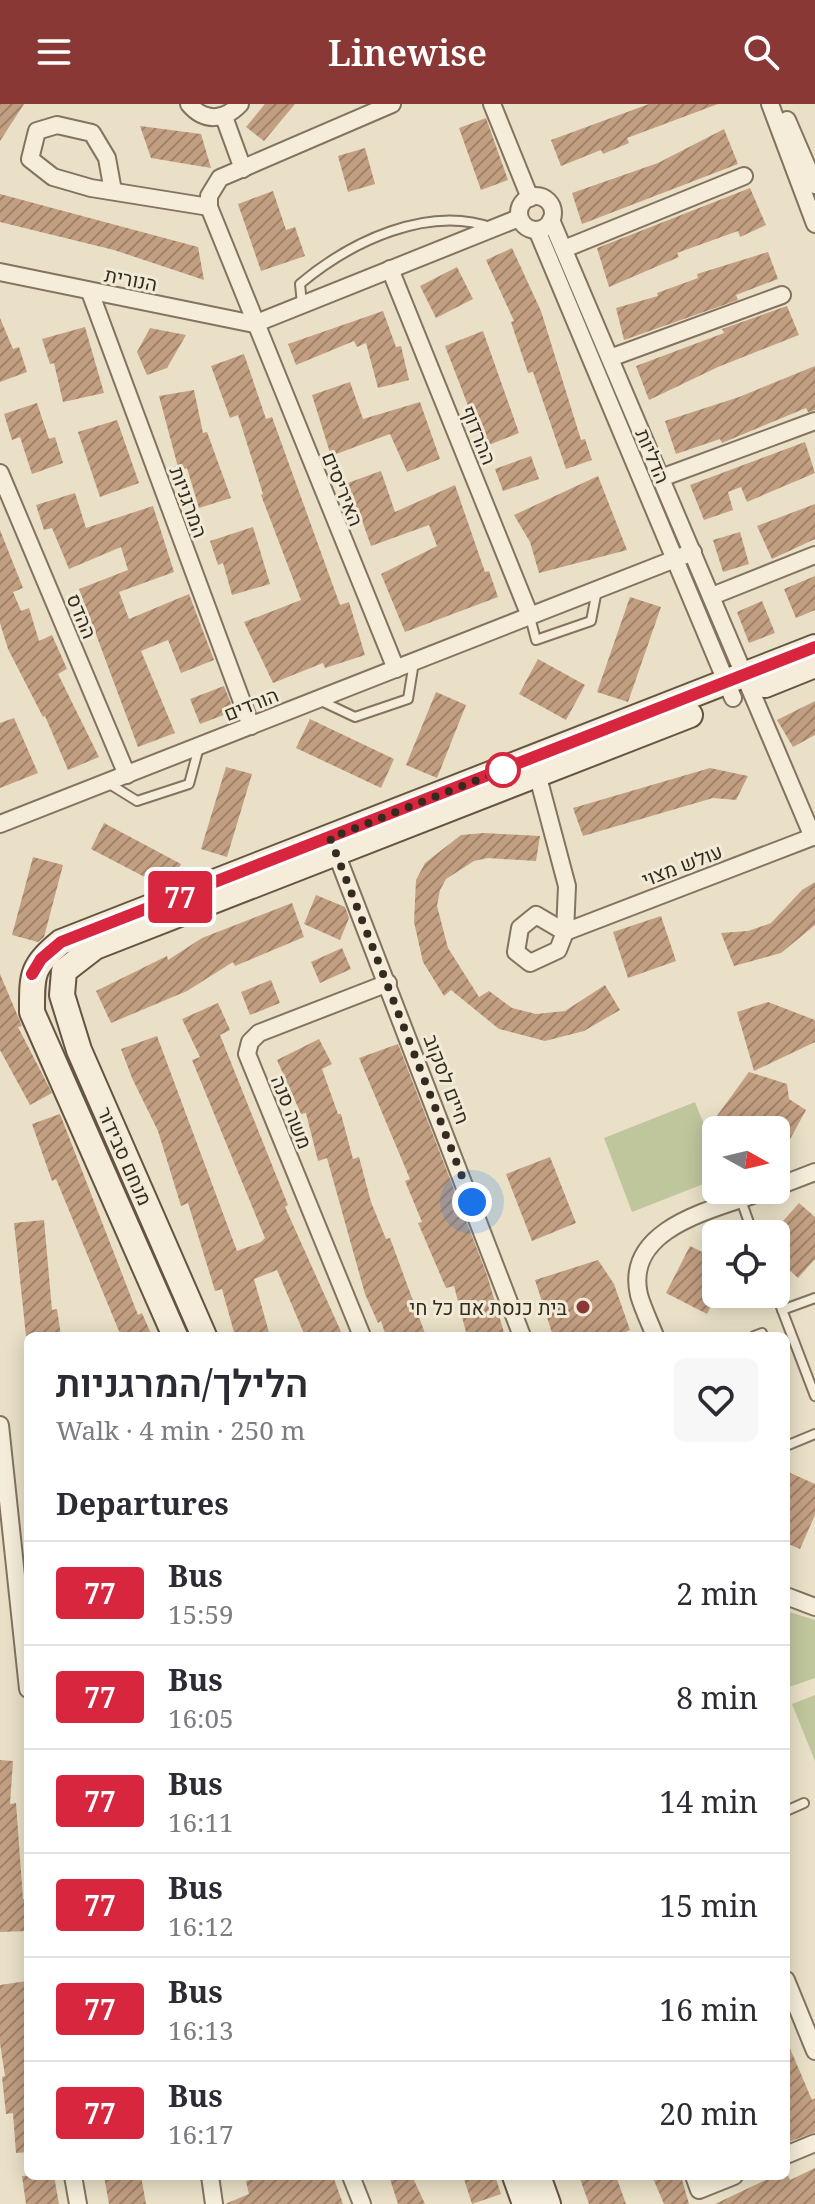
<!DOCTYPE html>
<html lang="en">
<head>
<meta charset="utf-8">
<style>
  :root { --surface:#fff; --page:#f7f7f7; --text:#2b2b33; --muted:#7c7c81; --line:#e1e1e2; --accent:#8a3836 }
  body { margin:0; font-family:"Noto Serif",Heebo,serif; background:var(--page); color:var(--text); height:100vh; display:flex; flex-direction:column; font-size:30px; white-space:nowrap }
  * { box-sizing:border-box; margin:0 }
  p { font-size:26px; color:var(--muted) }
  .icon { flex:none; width:44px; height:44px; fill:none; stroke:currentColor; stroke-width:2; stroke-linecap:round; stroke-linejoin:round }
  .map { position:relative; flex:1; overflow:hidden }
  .panel { position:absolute; left:24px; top:1228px; width:766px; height:848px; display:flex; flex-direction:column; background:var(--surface); border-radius:12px; box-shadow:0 4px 20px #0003 }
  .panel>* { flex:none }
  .badge { padding:0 16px; border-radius:6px; font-size:28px; line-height:52px }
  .needle { width:52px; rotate:98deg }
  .buttons { position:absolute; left:702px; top:1012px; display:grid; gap:16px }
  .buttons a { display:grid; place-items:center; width:88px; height:88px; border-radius:12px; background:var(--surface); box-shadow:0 4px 20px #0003; font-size:40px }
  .you { position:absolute; width:40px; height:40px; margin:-20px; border:6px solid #fff; border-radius:50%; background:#1a73e8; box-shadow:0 0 0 12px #1a73e833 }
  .map>.badge { position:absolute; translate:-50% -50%; box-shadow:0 0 0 4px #fff }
  h2 { padding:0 32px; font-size:30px; line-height:72px }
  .round { display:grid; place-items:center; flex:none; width:84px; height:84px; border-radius:12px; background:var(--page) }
  .head { display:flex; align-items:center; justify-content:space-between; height:136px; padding:0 32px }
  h1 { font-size:38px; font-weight:600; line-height:60px }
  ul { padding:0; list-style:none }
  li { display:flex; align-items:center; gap:24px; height:104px; padding:0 32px; border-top:2px solid var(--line) }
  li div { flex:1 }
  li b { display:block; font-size:30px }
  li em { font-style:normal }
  li .badge { min-width:88px; font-weight:700; text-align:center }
  header { display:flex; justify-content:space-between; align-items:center; height:104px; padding:0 32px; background:var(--accent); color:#fff; font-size:36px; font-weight:600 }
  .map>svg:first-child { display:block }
</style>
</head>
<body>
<header><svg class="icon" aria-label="menu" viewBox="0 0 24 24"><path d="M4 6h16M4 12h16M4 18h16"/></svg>Linewise<svg class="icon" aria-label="search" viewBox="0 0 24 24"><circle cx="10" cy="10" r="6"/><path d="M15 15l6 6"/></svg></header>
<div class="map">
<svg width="815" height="2100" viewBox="0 0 815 2100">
  <defs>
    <pattern id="building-hatch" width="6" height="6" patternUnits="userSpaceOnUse" patternTransform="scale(2)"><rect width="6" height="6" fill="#c39f82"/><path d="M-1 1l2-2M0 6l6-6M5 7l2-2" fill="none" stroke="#9f826a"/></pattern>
  </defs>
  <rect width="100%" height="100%" fill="#e9e0c7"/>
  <g fill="#c0c69c">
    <polygon points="695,998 716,1051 716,1075 632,1108 604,1034"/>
    <polygon points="786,1507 815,1516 815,1574 786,1584"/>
    <polygon points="815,1591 815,1657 792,1600"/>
  </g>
  <g fill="url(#building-hatch)">
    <polygon points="0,0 24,0 0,37"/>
    <polygon points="265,0 295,0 264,37 246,23"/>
    <polygon points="649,0 718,0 627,34 629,39 603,50 601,46 561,62 551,36"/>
    <polygon points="486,14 508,76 481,86 459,24"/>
    <polygon points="140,22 201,30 211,64 151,54"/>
    <polygon points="724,25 738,60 582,120 572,89 658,59"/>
    <polygon points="365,44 375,80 348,88 338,52"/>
    <polygon points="750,84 766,121 740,133 738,127 677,149 679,153 609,183 597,144"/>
    <polygon points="273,87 286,126 295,123 305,152 261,167 238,100"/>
    <polygon points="0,90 198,143 204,176 114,146 0,118"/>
    <polygon points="512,144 541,207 581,336 585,335 592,356 566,365 533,268 528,269 511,218 514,217 486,156"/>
    <polygon points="768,148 778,175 736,191 738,196 624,236 616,204 658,192 657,189 698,174 697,170"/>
    <polygon points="457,163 473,195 436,214 420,182"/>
    <polygon points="787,202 799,231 718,263 649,296 636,262 724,229 722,225"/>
    <polygon points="383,207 396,243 401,242 409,276 378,284 366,239 357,243 354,237 296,261 288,240"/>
    <polygon points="0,214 13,245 19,243 27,268 0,278"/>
    <polygon points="85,223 104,289 63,298 54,259 50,260 42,235"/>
    <polygon points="150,224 186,231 167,264 147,271 137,248"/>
    <polygon points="483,227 519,329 484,343 445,242"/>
    <polygon points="244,250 266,315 272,313 340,501 349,498 365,551 325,564 323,559 273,579 244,518 301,496 261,391 263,390 238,311 230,314 211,262"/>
    <polygon points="815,262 815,306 808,308 806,304 722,339 720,335 676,350 665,317 739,293"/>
    <polygon points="350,278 363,315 420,298 440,355 407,368 390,330 331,352 312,291"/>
    <polygon points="194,286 203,329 207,328 231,394 199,404 187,364 179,367 159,292"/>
    <polygon points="37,299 49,335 55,333 63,359 32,370 20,333 12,336 4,310"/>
    <polygon points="117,316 139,379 100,393 78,328"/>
    <polygon points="805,338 815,369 747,398 741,383 728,388 733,406 704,416 690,381"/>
    <polygon points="531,352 539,375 503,387 495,365"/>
    <polygon points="381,367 395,408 455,381 485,468 489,467 498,493 405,528 381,470 437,442 429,421 371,442 358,405 351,408 342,381"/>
    <polygon points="598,372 627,446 539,469 530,438 514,411"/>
    <polygon points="75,389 86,424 153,402 174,468 119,488 129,515 189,490 214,556 181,569 168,536 141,547 175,629 138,643 79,485 128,466 121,443 69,465 52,424 44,426 36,401"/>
    <polygon points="815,400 815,435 772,455 757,422"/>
    <polygon points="253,423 270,480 232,491 223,459 218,461 210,437"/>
    <polygon points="0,426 23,484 13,488 21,507 29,504 39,537 52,531 67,565 58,570 99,653 68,666 45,612 43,613 8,545 0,519"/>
    <polygon points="740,428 749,460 723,468 713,436"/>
    <polygon points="815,472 815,506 796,514 784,485"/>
    <polygon points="630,493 661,503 628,598 597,588"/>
    <polygon points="762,497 775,529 749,539 737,508"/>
    <polygon points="538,555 585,581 566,616 519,590"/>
    <polygon points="224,582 234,607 200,620 190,595"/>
    <polygon points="436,588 466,601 437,674 406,661"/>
    <polygon points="815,597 815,631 793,643 777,616"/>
    <polygon points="14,614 38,669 0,684 0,619"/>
    <polygon points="310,615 394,655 381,684 296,644"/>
    <polygon points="226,663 252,670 227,753 201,745"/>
    <polygon points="710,664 748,672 736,696 713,694 583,732 573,704"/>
    <polygon points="104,719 181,760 171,779 162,782 91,745"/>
    <polygon points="484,729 540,732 536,757 488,754 474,757 446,775 440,786 437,802 448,844 479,893 489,887 512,904 536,910 565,907 605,881 620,906 584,927 545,937 499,925 451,886 444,892 423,858 414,818 416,776 425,759 461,731"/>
    <polygon points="33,753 63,761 44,833 38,838 12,831"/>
    <polygon points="815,778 815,821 781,849 734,862 721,829 748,827 771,819 802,786"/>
    <polygon points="316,791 345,803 349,814 340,836 304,820"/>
    <polygon points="292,799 304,833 235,862 233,858 187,887 111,919 96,887 167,852 168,856 202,834"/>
    <polygon points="661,812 676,857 628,874 613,828"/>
    <polygon points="342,844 351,865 320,879 311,858"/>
    <polygon points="0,870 22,922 18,923 52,989 30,1001 0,946"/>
    <polygon points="271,876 280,899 250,911 241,888"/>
    <polygon points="768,898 815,916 815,938 754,967 737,908"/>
    <polygon points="218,899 230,926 220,931 288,1101 285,1103 343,1232 305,1232 277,1166 254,1175 270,1232 235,1232 222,1185 215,1187 188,1099 181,1102 158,1027 132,974 121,945 157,932 237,1147 261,1138 265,1134 192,956 200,953 182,915"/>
    <polygon points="319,935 332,960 322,965 338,1010 341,1010 353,1055 359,1053 371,1098 386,1135 390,1134 426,1232 386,1232 381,1217 378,1219 365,1190 327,1054 318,1057 306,1009 301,1010 277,956"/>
    <polygon points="398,940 487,1171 505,1232 467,1232 454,1182 446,1184 418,1119 422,1118 405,1077 410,1075 359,954"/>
    <polygon points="749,968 787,980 789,995 806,1006 776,1061 776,1026 731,1026 711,1020"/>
    <polygon points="60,1010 138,1211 142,1209 152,1232 121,1232 56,1075 52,1077 32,1020"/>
    <polygon points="550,1053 576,1119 532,1137 506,1070"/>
    <polygon points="799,1099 815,1113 815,1155 798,1174 776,1154 776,1125"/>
    <polygon points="44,1116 52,1206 57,1205 61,1232 26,1232 14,1119"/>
    <polygon points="690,1142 716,1155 716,1192 707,1210 666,1189"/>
    <polygon points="598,1156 614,1180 630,1226 617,1232 553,1232 535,1176"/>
    <polygon points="786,1367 815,1380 815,1411 800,1445 786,1439"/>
    <polygon points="0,1656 13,1657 10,1700 16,1699 23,1795 28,1795 28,1827 0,1828"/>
    <polygon points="27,1877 28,2048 16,2049 13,2009 6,2010 2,1973 5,1972 0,1939 0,1881"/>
    <polygon points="786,1935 812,1996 815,1994 815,2028 786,2039"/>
    <polygon points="815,2064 815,2100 715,2100 774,2072 788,2072 790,2076"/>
    <polygon points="22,2072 54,2072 59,2100 26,2100"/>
    <polygon points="104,2072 141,2072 146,2100 109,2100"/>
    <polygon points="252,2072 333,2072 343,2100 225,2100 249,2090 246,2077 253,2075"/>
    <polygon points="389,2072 412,2072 425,2100 398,2100"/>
    <polygon points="463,2072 495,2072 501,2090 472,2100"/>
    <polygon points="579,2072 616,2072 626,2100 589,2100"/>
    <polygon points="652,2072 681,2072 689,2100 664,2100"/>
  </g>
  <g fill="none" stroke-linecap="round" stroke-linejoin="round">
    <defs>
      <g id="lane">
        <path d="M302,200l-2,-20c50,-42 128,-80 193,-56"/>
        <polyline points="530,513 536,536 591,517 597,486"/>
        <polyline points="319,596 355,613 408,595 414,558"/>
        <polyline points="108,679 137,697 189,680 199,643"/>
        <polyline points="741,1096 753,1130"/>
        <polyline points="776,1190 815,1292"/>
        <polyline points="782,1206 815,1194"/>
        <polyline points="754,1232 762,1229"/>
        <polyline points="786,1342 815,1330"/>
        <polyline points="786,1707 804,1699"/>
      </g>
      <g id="street">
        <path d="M189,0c15,18 35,17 51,0"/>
        <polyline points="392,0 220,74 209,92 209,103 396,565"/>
        <polyline points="492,0 530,94"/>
        <polyline points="770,0 815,120"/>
        <polyline points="224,13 243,65"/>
        <polyline points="787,16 815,81"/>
        <polyline points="113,87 107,54 92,29 57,21 37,27 30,55 53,73 91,84 209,103"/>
        <circle cx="536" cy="109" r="17"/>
        <polyline points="551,116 813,733"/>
        <polyline points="537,126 733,594"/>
        <polyline points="564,145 744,72"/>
        <polyline points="390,165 530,512"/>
        <polyline points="0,168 254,220 519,114"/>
        <polyline points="90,188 251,622"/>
        <polyline points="610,254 782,191"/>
        <polyline points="0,369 127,671"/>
        <polyline points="661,374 815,317"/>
        <polyline points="712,492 815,451"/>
        <polyline points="538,673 567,782 565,828 815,732"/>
        <polyline points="0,720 693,448"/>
        <polyline points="333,741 522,1232"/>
        <polygon points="536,811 565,828 558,846 530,859 516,848 520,824"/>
        <polyline points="776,1083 815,1068"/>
        <polyline points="362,1232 247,950 250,938 259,929 388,879"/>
        <path d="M655,1232c-5,-13 -12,-27 -16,-41 -16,-70 82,-87 128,-105"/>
        <polyline points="0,1321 28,1585"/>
        <polyline points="786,1492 815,1503"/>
        <polyline points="786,1876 815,1947"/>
        <polyline points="786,2051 815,2039"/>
        <polyline points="73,2072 78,2100"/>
        <polyline points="210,2072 214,2100"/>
        <polyline points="351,2072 362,2100"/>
        <polyline points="694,2072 699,2086 734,2072"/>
      </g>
      <g id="secondary">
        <polyline points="765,581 815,561"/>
        <path d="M175,1232l-143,-324c0,-38 -1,-45 29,-70l754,-295"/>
        <polyline points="204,1232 79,946 62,891 64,867 95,843 690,611"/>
        <polyline points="515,2072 525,2100"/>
        <polyline points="538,2072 548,2100"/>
      </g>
    </defs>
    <use href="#lane" stroke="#83735f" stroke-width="12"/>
    <use href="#street" stroke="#83735f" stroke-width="20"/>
    <use href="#secondary" stroke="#655442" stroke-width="28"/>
    <use href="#lane" stroke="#f5edda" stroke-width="8"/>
    <use href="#street" stroke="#f5edda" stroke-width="16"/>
    <use href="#secondary" stroke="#f5edda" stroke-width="24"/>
  </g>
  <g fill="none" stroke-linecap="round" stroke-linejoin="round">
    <defs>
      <polyline id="line" points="32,870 41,855 61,838 815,543"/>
    </defs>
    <use href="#line" stroke="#fff" stroke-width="18"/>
    <use href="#line" stroke="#d7263d" stroke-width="12"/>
    <polyline stroke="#352b21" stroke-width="8" stroke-dasharray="0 14.4" points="472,1098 330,734 503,666"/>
  </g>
  <circle fill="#fff" stroke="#d7263d" stroke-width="4" cx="503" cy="666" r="16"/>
  <circle fill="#8a3836" stroke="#f1ead6" stroke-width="3" cx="583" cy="1203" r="8"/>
  <g text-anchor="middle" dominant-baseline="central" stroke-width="6" stroke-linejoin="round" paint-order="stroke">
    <g font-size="20" fill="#352b21" stroke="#f1ead6">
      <text transform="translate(131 175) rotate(11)">הנורית</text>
      <text transform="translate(479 331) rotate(68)">ההרדוף</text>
      <text transform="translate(653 352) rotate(67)">הדליות</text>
      <text transform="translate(343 385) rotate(68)">האיריסים</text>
      <text transform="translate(189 398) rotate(70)">המרגניות</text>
      <text transform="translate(82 512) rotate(67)">ההדס</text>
      <text transform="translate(251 600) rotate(-22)">הורדים</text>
      <text transform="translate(682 761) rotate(-21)">עולש מצוי</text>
      <text transform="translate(447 975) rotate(69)">חיים לסקוב</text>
      <text transform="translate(292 1008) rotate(68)">משה סנה</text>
      <text transform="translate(125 1052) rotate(66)">מנחם סבידור</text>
    </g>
    <g font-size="20" fill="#352b21" stroke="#f1ead6" text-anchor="end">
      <text x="567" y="1203">בית כנסת אם כל חי</text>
    </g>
  </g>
</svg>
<div class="buttons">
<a><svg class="needle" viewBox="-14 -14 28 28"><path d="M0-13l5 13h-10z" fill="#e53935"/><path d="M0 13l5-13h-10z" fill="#7c7c81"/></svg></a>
<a><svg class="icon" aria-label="locate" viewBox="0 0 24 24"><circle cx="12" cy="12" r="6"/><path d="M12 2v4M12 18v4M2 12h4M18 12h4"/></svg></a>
</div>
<div class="you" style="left:472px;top:1098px"></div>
<b class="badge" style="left:180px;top:793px;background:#d7263d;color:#fff">77</b>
<section class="panel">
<div class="head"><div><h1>הלילך/המרגניות</h1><p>Walk · 4 min · 250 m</p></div><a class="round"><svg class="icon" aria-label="heart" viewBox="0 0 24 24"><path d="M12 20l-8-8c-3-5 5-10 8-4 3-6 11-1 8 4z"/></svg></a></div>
<h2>Departures</h2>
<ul>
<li><span class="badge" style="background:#d7263d;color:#fff">77</span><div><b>Bus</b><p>15:59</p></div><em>2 min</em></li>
<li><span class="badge" style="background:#d7263d;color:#fff">77</span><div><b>Bus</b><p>16:05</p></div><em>8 min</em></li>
<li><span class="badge" style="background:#d7263d;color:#fff">77</span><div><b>Bus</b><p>16:11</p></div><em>14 min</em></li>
<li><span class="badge" style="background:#d7263d;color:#fff">77</span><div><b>Bus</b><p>16:12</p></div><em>15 min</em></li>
<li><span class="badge" style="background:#d7263d;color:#fff">77</span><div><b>Bus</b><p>16:13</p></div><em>16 min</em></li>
<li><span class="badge" style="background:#d7263d;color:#fff">77</span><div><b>Bus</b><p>16:17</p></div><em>20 min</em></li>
</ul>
</section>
</div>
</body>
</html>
